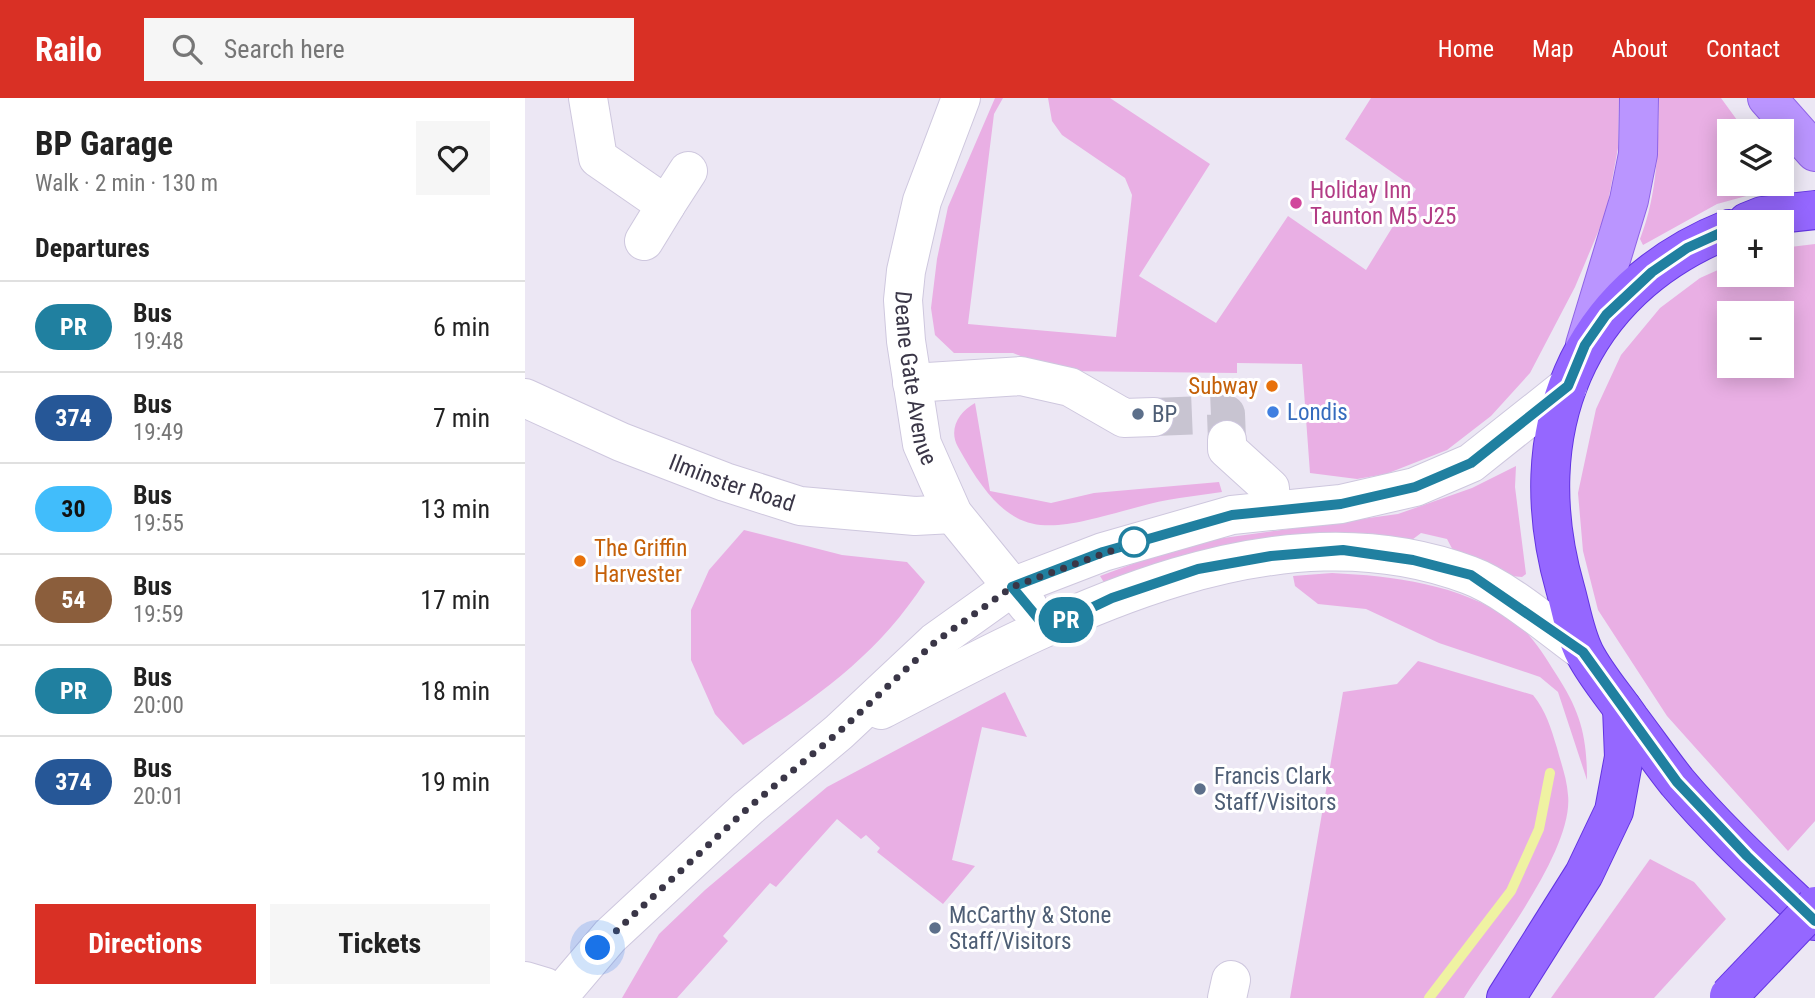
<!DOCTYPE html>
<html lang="en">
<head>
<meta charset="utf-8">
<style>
  :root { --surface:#fff; --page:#f6f6f6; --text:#222; --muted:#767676; --line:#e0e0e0; --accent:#d93025 }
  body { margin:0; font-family:"Roboto Condensed",sans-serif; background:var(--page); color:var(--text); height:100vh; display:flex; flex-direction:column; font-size:26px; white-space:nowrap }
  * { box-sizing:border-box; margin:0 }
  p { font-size:23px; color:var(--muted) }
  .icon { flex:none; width:38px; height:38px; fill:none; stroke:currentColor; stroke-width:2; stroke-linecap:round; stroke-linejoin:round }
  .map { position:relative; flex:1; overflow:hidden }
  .drawer { display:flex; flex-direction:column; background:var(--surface); width:525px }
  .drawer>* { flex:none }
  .badge { padding:0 14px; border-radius:23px; font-size:24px; line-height:46px }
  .tools { position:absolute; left:1192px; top:21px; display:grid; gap:14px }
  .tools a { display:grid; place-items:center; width:77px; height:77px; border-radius:0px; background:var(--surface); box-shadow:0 4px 18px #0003; font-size:35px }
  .you { position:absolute; width:35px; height:35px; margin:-18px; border:5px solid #fff; border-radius:50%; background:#1a73e8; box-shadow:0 0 0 10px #1a73e833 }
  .map>.badge { position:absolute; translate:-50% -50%; box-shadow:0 0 0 4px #fff }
  h2 { padding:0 35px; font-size:26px; line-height:63px }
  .round { display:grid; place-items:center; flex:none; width:74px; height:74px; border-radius:0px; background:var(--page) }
  .summary { display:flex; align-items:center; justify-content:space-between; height:119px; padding:0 35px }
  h1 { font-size:33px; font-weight:700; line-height:52px }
  .button { display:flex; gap:14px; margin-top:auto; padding:14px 35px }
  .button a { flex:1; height:80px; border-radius:0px; background:var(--accent); color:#fff; font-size:28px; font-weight:700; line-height:80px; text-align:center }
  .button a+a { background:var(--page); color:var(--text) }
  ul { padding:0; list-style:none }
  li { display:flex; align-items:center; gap:21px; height:91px; padding:0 35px; border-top:2px solid var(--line) }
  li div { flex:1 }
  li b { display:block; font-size:26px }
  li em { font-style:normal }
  li .badge { min-width:77px; font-weight:700; text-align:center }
  header { display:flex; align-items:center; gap:42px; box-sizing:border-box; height:98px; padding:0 35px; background:var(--accent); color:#fff }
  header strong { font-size:33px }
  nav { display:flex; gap:38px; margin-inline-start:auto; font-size:24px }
  .search { width:490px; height:63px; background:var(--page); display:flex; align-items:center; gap:18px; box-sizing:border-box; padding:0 24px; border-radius:0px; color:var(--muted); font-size:26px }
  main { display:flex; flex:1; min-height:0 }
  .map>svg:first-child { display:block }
</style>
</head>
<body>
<header>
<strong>Railo</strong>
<div class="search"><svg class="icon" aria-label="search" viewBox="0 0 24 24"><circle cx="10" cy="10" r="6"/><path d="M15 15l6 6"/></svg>Search here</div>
<nav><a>Home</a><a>Map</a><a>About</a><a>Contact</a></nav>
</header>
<main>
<section class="drawer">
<div class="summary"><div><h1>BP Garage</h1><p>Walk · 2 min · 130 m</p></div><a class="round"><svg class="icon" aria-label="heart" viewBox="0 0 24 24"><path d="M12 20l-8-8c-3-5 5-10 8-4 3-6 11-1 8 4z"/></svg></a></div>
<h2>Departures</h2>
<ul>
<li><span class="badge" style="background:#2080a0;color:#fff">PR</span><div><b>Bus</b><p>19:48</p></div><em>6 min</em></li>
<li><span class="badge" style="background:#265797;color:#fff">374</span><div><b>Bus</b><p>19:49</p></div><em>7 min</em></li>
<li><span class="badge" style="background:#41bdfb;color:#111">30</span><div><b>Bus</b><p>19:55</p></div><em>13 min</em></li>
<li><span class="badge" style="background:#8b5e3c;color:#fff">54</span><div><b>Bus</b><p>19:59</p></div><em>17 min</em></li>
<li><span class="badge" style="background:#2080a0;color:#fff">PR</span><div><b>Bus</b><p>20:00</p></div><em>18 min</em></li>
<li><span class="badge" style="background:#265797;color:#fff">374</span><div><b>Bus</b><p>20:01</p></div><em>19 min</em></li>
</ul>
<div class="button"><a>Directions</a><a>Tickets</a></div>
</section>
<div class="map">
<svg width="1290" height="900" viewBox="0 0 1290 900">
  <rect width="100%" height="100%" fill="#ece7f4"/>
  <g fill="#e9afe4" fill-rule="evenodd">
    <polygon points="470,0 478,0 469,16 443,226 591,239 607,97 600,80 537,37 527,23 523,0 585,0 685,66 614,178 691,225 763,118 841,172 891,91 820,41 846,0 1094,0 1093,50 1081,115 1050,189 1005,275 966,318 922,352 861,376 832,381 785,375 777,266 712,265 712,275 536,273 488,255 429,255 410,237 406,210 412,161 423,109"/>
    <path d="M1134,0h62l24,33h-16v53h52l1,-15 12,14 -77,21 -74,41 -3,-6c18,-46 18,-93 19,-141z"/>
    <path d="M1290,146v577l-27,30 -121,-135 -69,-106 -15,-59 -5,-58 18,-84 25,-54 39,-47 40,-30 29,-13v10h52l1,-27zM1204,215h52v53h-52z"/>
    <path d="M450,305l15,88 61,12 43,-10 125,-11 3,10c-28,4 -57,7 -84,15 -96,26 -126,38 -180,-60 -10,-18 1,-35 17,-44z"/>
    <polygon points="991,368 990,389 1001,476 997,479 986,478 931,458 922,441 896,435 879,448 580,486 575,478 640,454 691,441 873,416 947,390"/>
    <path d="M219,432l98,25 65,7 18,20c-49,75 -108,115 -182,163l-28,-31 -24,-54v-50l18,-40z"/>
    <path d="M807,475c62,3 127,11 180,47 19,13 32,35 44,54 24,37 31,61 31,106l-29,-88 -18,-15 -101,-34 -73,-34 -48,-5 -23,-18 -2,-10z"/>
    <path d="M893,563l115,34c13,16 18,33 24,53 4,15 10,31 11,47 6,55 -74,156 -104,203h-174l53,-306 54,-8z"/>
    <polygon points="480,594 502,639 457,629 427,762 450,768 418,806 352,754 355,750 341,737 336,741 312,721 251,789 245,785 198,838 203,843 152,900 97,900 134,836 180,792 302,689"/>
    <polygon points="1125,761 1169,784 1201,821 1129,900 1026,900"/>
  </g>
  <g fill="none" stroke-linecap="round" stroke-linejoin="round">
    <polyline stroke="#eff2a2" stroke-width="10" points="904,900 986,793 1014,731 1025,675"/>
    <polyline stroke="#c8c4d1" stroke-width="38" stroke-dasharray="38 19" stroke-linecap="butt" points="629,319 701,316 702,342"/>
    <defs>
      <g id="minor">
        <polyline points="63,0 73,60 141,107 163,73"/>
        <path id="s1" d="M436,0l-39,103 -16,70 -3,29 3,41 16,103 31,70 75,92"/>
        <polyline points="119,143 141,107"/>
        <polyline points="387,285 496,278 545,289 599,320 629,319"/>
        <path id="s2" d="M0,300l96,44 104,40 75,24 115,10 38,-2"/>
        <polyline points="702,342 702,351 745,390 746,413"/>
        <path d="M356,612c173,-90 389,-210 588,-135 36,13 82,53 114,76"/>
        <polyline points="0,883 20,889 36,900"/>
        <polyline points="34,898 85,838 223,710 314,634 410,544 487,489 578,454 707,417 816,406 890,389 946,365 1043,288"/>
        <polyline points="702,900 706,882"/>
      </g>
      <g id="major">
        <polyline points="1242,0 1290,54"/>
        <polyline points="1060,247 1104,102 1113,56 1114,0"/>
      </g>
      <g id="highway">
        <polyline points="1222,124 1237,118 1290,112"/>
        <path d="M1204,131c-154,61 -208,205 -164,359 6,21 10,47 20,66 12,23 30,43 45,65 16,21 31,43 47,63 42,50 91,94 138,139"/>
        <polyline points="981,900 1059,776 1089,713 1099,659 1097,610"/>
      </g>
    </defs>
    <use href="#minor" stroke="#cec7de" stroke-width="40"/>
    <use href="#major" stroke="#8f63e6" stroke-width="40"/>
    <use href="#highway" stroke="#6234e1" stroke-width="40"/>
    <use href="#minor" stroke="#fff" stroke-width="38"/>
    <use href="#major" stroke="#ba95ff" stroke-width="38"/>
    <use href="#highway" stroke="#9567ff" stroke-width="38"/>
    <defs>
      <polyline id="highway-bridge" points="1204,898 1290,808"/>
    </defs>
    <use href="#highway-bridge" stroke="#6234e1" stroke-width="40" stroke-linecap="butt"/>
    <use href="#highway-bridge" stroke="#9567ff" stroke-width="38"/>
  </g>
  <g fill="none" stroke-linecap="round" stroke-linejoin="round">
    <defs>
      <polyline id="line" points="1204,131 1162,150 1127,174 1081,217 1060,247 1043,288 946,365 890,389 816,406 707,417 578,454 487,489 522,531 587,500 673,471 746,458 818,452 888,462 946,477 1058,554 1152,684 1222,758 1290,823"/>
    </defs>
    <use href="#line" stroke="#fff" stroke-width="16"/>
    <use href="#line" stroke="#2080a0" stroke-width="10"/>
    <polyline stroke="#3a3647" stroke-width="7" stroke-dasharray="0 12.6" points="73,850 223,710 314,634 410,544 487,489 613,443 609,444"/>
  </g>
  <circle fill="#d1479c" stroke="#fff" stroke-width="2.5" cx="771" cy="105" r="7"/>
  <g fill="#e8710a" stroke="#fff" stroke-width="2.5">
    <circle cx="747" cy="288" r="7"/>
    <circle cx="55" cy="463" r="7"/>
  </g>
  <circle fill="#3f7fe0" stroke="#fff" stroke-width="2.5" cx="748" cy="314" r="7"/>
  <g fill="#5c6f8a" stroke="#fff" stroke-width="2.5">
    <circle cx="613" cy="316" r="7"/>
    <circle cx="675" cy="691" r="7"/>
    <circle cx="410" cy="830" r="7"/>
  </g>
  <circle fill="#fff" stroke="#2080a0" stroke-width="3.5" cx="609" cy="444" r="14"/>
  <g text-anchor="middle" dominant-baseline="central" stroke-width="6" stroke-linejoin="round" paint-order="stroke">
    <g font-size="23" fill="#b23c85" stroke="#fff" text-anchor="start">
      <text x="785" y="92">Holiday Inn<tspan x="785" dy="26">Taunton M5 J25</tspan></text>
    </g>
    <g font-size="23" fill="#3a3647" stroke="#fff">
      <text stroke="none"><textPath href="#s1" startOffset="290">Deane Gate Avenue</textPath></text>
      <text stroke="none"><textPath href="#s2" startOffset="224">Ilminster Road</textPath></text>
    </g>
    <g font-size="23" fill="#c56008" stroke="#fff" text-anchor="end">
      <text x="733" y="288">Subway</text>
      <text x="69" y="450" text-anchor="start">The Griffin<tspan x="69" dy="26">Harvester</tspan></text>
    </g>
    <g font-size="23" fill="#366cbe" stroke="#fff" text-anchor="start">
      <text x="762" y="314">Londis</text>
    </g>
    <g font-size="23" fill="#4e5e75" stroke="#fff" text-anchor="start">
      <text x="627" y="316">BP</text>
      <text x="689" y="678">Francis Clark<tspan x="689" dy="26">Staff/Visitors</tspan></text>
      <text x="424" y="817">McCarthy &amp; Stone<tspan x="424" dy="26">Staff/Visitors</tspan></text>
    </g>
  </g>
</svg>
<div class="tools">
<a><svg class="icon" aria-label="layers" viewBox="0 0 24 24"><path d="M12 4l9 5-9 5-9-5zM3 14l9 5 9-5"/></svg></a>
<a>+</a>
<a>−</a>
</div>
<div class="you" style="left:73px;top:850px"></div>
<b class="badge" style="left:541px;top:522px;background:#2080a0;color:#fff">PR</b>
</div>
</main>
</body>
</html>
